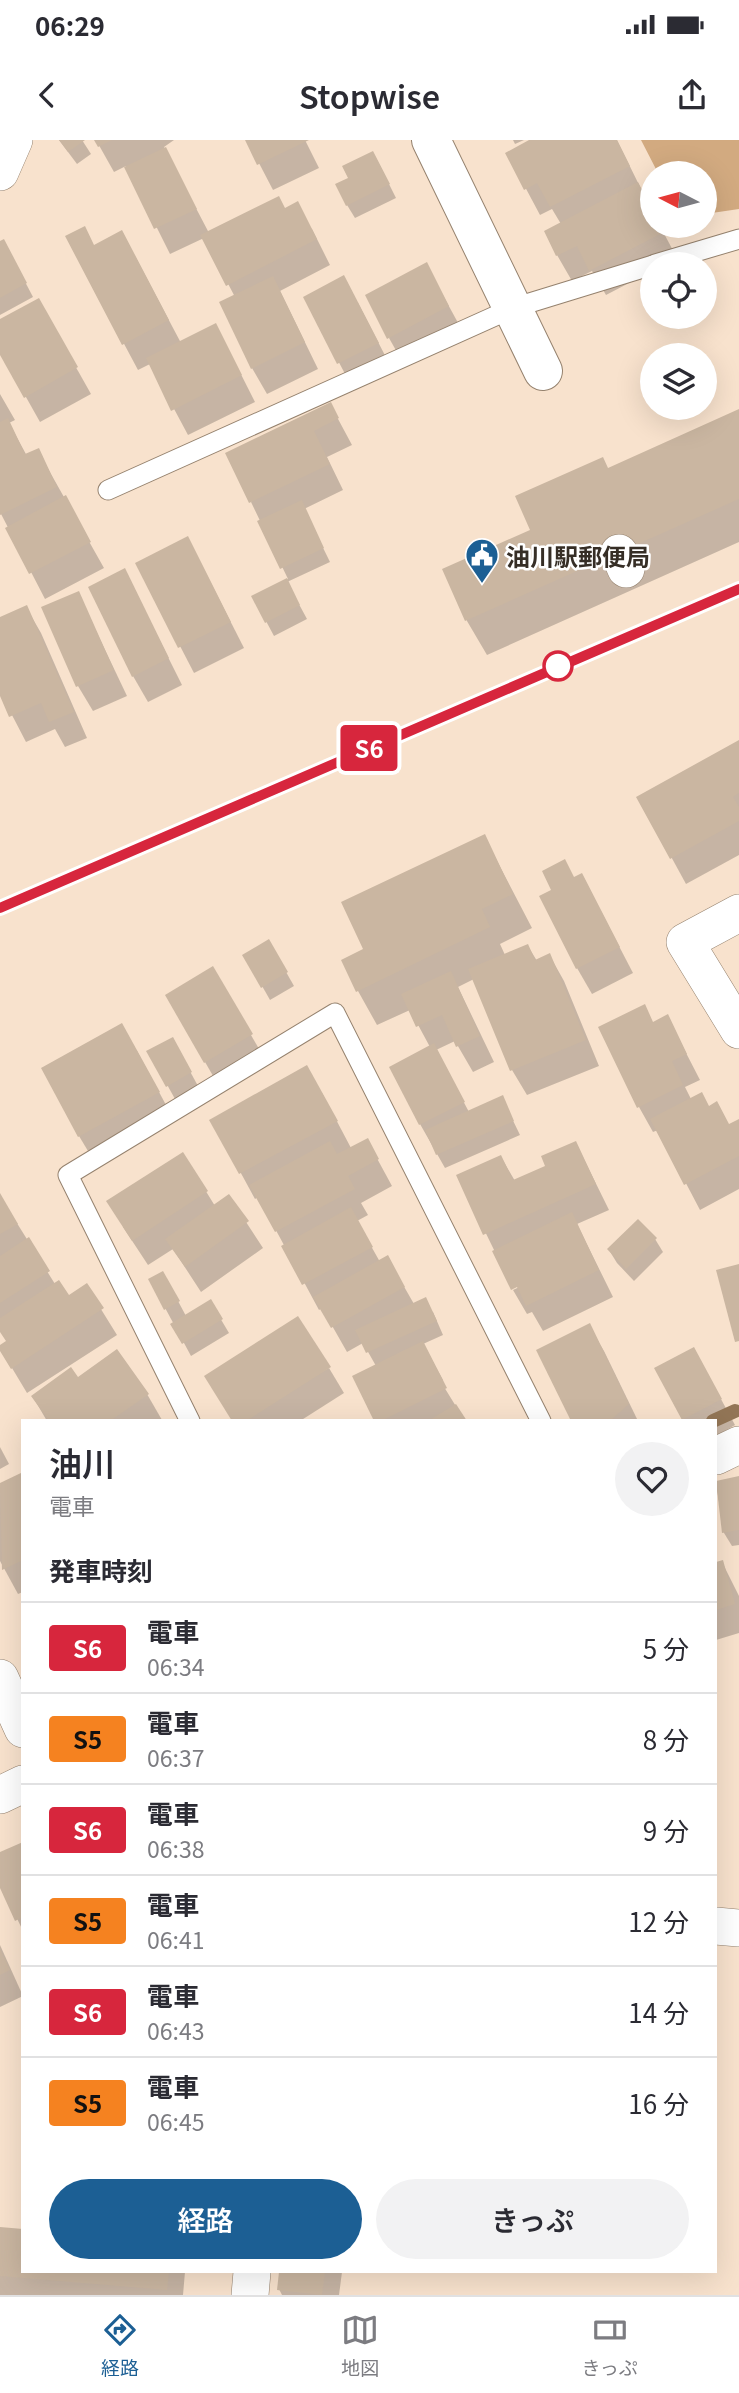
<!DOCTYPE html>
<html lang="ja">
<head>
<meta charset="utf-8">
<style>
  :root { --surface:#fff; --page:#f2f2f3; --text:#2b2b33; --muted:#7c7c81; --line:#e1e1e2; --accent:#1c5f94 }
  body { margin:0; font-family:Georgia,"Noto Sans JP",serif; background:var(--page); color:var(--text); height:100vh; display:flex; flex-direction:column; font-size:26px; white-space:nowrap }
  * { box-sizing:border-box; margin:0 }
  p { font-size:23px; color:var(--muted) }
  .icon { flex:none; width:38px; height:38px; fill:none; stroke:currentColor; stroke-width:2; stroke-linecap:round; stroke-linejoin:round }
  .map { position:relative; flex:1; overflow:hidden }
  .drawer { position:absolute; left:21px; top:1279px; width:696px; height:854px; display:flex; flex-direction:column; background:var(--surface); border-radius:0px; box-shadow:0 7px 28px #0002 }
  .drawer>* { flex:none }
  .badge { padding:0 14px; border-radius:5px; font-size:24px; line-height:46px }
  .needle { width:46px; rotate:276deg }
  .fabs { position:absolute; left:640px; top:21px; display:grid; gap:14px }
  .fabs a { display:grid; place-items:center; width:77px; height:77px; border-radius:50%; background:var(--surface); box-shadow:0 7px 28px #0002; font-size:35px }
  .map>.badge { position:absolute; translate:-50% -50%; box-shadow:0 0 0 4px #fff }
  h2 { padding:0 28px; font-size:26px; line-height:63px }
  .round { display:grid; place-items:center; flex:none; width:74px; height:74px; border-radius:37px; background:var(--page) }
  .headline { display:flex; align-items:center; justify-content:space-between; height:119px; padding:0 28px }
  h1 { font-size:33px; font-weight:600; line-height:52px }
  .button { display:flex; gap:14px; margin-top:auto; padding:14px 28px }
  .button a { flex:1; height:80px; border-radius:42px; background:var(--accent); color:#fff; font-size:28px; font-weight:600; line-height:80px; text-align:center }
  .button a+a { background:var(--page); color:var(--text) }
  ul { padding:0; list-style:none }
  li { display:flex; align-items:center; gap:21px; height:91px; padding:0 28px; border-top:2px solid var(--line) }
  li div { flex:1 }
  li b { display:block; font-size:26px }
  li em { font-style:normal }
  li .badge { min-width:77px; font-weight:700; text-align:center }
  .status { display:flex; justify-content:space-between; align-items:center; height:49px; padding:0 35px; background:var(--surface); direction:ltr }
  .status svg { height:19px; fill:currentColor }
  header { display:flex; justify-content:space-between; align-items:center; height:91px; padding:0 28px; background:var(--surface); font-size:32px; font-weight:600 }
  .tab-bar { display:flex; justify-content:space-around; align-items:center; height:98px; border-top:2px solid var(--line); background:var(--surface); font-size:19px; color:var(--muted) }
  .tab-bar a { display:grid; justify-items:center; gap:4px }
  .tab-bar .selected { color:var(--accent) }
  .map>svg:first-child { display:block }
</style>
</head>
<body>
<div class="status"><b>06:29</b><svg viewBox="0 0 49 12"><path d="M0 12V9h3v3zM5 12V6h3v6zM10 12V3h3v9zM15 12V0h3v12zM26 1h20v11H26zM47 4h2v5h-2z"/></svg></div>
<header><svg class="icon" aria-label="back" viewBox="0 0 24 24"><path d="M15 5l-7 7 7 7"/></svg>Stopwise<svg class="icon" aria-label="share" viewBox="0 0 24 24"><path d="M12 15V3M7 8l5-5 5 5M5 13v7h14v-7"/></svg></header>
<div class="map">
<svg width="739" height="2155" viewBox="0 0 739 2155">
  <rect width="100%" height="100%" fill="#f8e2cd"/>
  <polygon fill="#d2aa80" points="641,0 739,0 739,69 705,74 705,33 658,33"/>
  <g fill="#0003">
    <polygon points="59,0 82,0 91,14 77,24"/>
    <polygon points="96,0 174,0 164,7 209,93 285,70 312,89 330,125 280,151 318,229 267,254 252,228 235,157 204,98 170,114 126,26 114,32"/>
    <polygon points="247,0 305,0 319,28 273,50"/>
    <polygon points="513,0 524,0 515,4"/>
    <polygon points="533,0 617,0 643,53 653,86 660,86 677,118 606,155 592,131 572,141 557,115 561,84 552,69 540,75 507,13"/>
    <polygon points="380,26 396,58 355,78 347,65"/>
    <polygon points="67,97 136,118 181,203 216,185 255,262 188,295 150,224 138,230"/>
    <polygon points="0,103 11,115 33,157 0,175"/>
    <polygon points="426,124 463,192 403,223 389,198"/>
    <polygon points="305,158 358,163 392,229 353,249"/>
    <polygon points="38,160 91,254 40,282 0,211 0,181"/>
    <polygon points="0,254 15,280 9,283 27,316 38,311 104,428 45,459 0,372"/>
    <polygon points="330,264 352,305 327,317 343,350 304,369 330,422 287,442 307,479 274,496 253,457 288,439 251,362"/>
    <polygon points="739,271 739,402 487,515 467,481 444,430 533,391 609,329"/>
    <polygon points="188,398 244,508 194,533 137,423"/>
    <polygon points="125,431 182,545 148,562 133,536"/>
    <polygon points="78,453 127,556 93,571 78,546"/>
    <polygon points="26,467 41,493 87,598 65,607 55,589 26,602 0,552 0,479"/>
    <polygon points="739,602 739,715 686,744 639,658"/>
    <polygon points="484,696 532,788 500,804 505,815 528,806 537,821 550,816 564,841 599,926 527,955 512,930 474,839 458,847 494,922 473,932 455,901 436,910 469,972 502,958 520,995 445,1028 420,984 430,907 410,870 377,885 358,851 365,810"/>
    <polygon points="582,735 633,833 592,854 577,828"/>
    <polygon points="269,802 294,846 270,860 245,816"/>
    <polygon points="213,829 266,921 220,948 167,856"/>
    <polygon points="667,876 700,940 685,947 691,959 709,968 729,986 739,981 739,1049 700,1070 658,990 653,992 639,967 654,884"/>
    <polygon points="137,911 173,978 94,1021 79,996"/>
    <polygon points="149,912 180,913 198,946 175,959"/>
    <polygon points="322,953 351,1008 367,1000 392,1046 361,1063 368,1075 357,1081 380,1122 402,1143 414,1164 433,1172 443,1195 423,1204 443,1240 441,1242 465,1281 375,1281 376,1226 363,1203 347,1212 322,1168 319,1170 258,1057 255,1059 212,980"/>
    <polygon points="576,1003 609,1070 577,1084 613,1157 543,1191 532,1172 527,1174 513,1150 526,1144 495,1112 458,1036 501,1017 515,1041 547,1026"/>
    <polygon points="183,1014 215,1066 229,1056 263,1108 201,1152 173,1109 148,1125 123,1087"/>
    <polygon points="0,1056 55,1144 68,1157 86,1145 117,1195 27,1253 0,1208 7,1202 0,1189"/>
    <polygon points="655,1099 663,1112 634,1141 617,1123 609,1110"/>
    <polygon points="163,1133 186,1176 210,1161 229,1193 191,1216 150,1140"/>
    <polygon points="589,1186 604,1211 638,1281 572,1281"/>
    <polygon points="329,1228 344,1253 300,1281 233,1281"/>
    <polygon points="656,1229 708,1235 735,1285 716,1296 716,1281 684,1281"/>
    <polygon points="78,1239 147,1254 162,1280 47,1281 33,1257"/>
    <polygon points="0,1307 9,1324 0,1329"/>
    <polygon points="22,1334 23,1452 18,1454 0,1421 0,1345"/>
    <polygon points="739,1338 739,1405 732,1406 724,1393 716,1343"/>
    <polygon points="722,1422 739,1456 739,1493 716,1500 716,1424"/>
    <polygon points="23,1704 23,1791 0,1743 0,1714"/>
    <polygon points="0,1805 23,1856 0,1867"/>
    <polygon points="0,2089 23,2132 185,2132 183,2155 0,2155"/>
    <polygon points="281,2132 342,2132 339,2155 282,2155 279,2149"/>
  </g>
  <g fill="none" stroke-linecap="round" stroke-linejoin="round">
    <polyline stroke="#927556" stroke-width="14" points="713,1281 735,1271"/>
  </g>
  <g fill="#cab6a1">
    <polygon points="59,0 85,0 68,12"/>
    <polygon points="94,0 112,0 98,7"/>
    <polygon points="245,0 309,0 257,25"/>
    <polygon points="529,0 617,0 630,26 550,67 537,43 524,50 505,13"/>
    <polygon points="166,7 197,69 154,89 124,27"/>
    <polygon points="373,11 390,44 346,66 335,44 348,38 342,26"/>
    <polygon points="638,42 653,71 653,86 661,86 664,92 589,131 577,106 556,116 544,91"/>
    <polygon points="279,56 285,68 298,61 317,99 226,146 200,95"/>
    <polygon points="85,86 94,105 122,90 169,180 122,205 65,96"/>
    <polygon points="4,99 27,143 0,158 0,101"/>
    <polygon points="427,122 449,166 387,199 365,155"/>
    <polygon points="344,135 379,203 337,224 303,157"/>
    <polygon points="273,136 305,202 251,229 219,162"/>
    <polygon points="39,158 78,227 24,258 0,215 0,179"/>
    <polygon points="216,183 242,235 171,271 146,218"/>
    <polygon points="331,262 339,278 314,291 330,324 249,363 225,313"/>
    <polygon points="739,269 739,359 465,481 442,429 530,390 515,356 603,317 608,328"/>
    <polygon points="8,278 25,314 39,308 57,347 0,375 0,282"/>
    <polygon points="66,355 91,402 29,434 5,388"/>
    <polygon points="302,360 324,408 280,429 257,381"/>
    <polygon points="188,396 231,482 178,508 135,423"/>
    <polygon points="125,428 169,518 132,537 88,447"/>
    <polygon points="287,438 300,465 265,483 251,456"/>
    <polygon points="79,451 114,530 76,547 41,467"/>
    <polygon points="27,465 74,572 49,582 41,563 9,577 0,556 0,477"/>
    <polygon points="739,600 739,653 733,657 739,667 739,681 670,719 636,657"/>
    <polygon points="485,694 513,754 482,769 490,787 356,852 341,820 363,809 341,762"/>
    <polygon points="565,719 574,737 582,733 620,807 576,829 539,756 551,750 542,731"/>
    <polygon points="269,799 288,832 261,848 242,815"/>
    <polygon points="528,804 535,820 550,813 586,900 510,931 468,829"/>
    <polygon points="213,826 253,894 204,923 165,855"/>
    <polygon points="451,831 480,896 456,907 442,875 416,887 401,854"/>
    <polygon points="645,864 653,882 668,874 687,914 672,921 683,945 637,968 598,887"/>
    <polygon points="122,883 160,952 78,997 41,928"/>
    <polygon points="173,897 192,932 166,947 146,911"/>
    <polygon points="434,903 465,962 419,985 389,927"/>
    <polygon points="307,925 338,981 239,1034 209,980"/>
    <polygon points="702,952 709,966 717,961 729,984 739,979 739,1016 684,1045 650,979"/>
    <polygon points="503,955 514,981 436,1015 425,990"/>
    <polygon points="368,998 379,1019 348,1036 355,1049 275,1092 249,1045 330,1001 337,1014"/>
    <polygon points="576,1001 596,1044 483,1095 456,1035 501,1015 513,1040 545,1026 541,1016"/>
    <polygon points="183,1012 208,1051 132,1101 106,1061"/>
    <polygon points="0,1053 18,1084 0,1094"/>
    <polygon points="229,1054 249,1081 185,1127 165,1099"/>
    <polygon points="351,1067 373,1107 302,1145 281,1106"/>
    <polygon points="572,1072 599,1130 526,1166 517,1147 511,1150 492,1111"/>
    <polygon points="638,1079 657,1098 626,1129 607,1109"/>
    <polygon points="29,1097 50,1131 0,1163 0,1116"/>
    <polygon points="388,1115 405,1147 331,1188 313,1157"/>
    <polygon points="739,1124 739,1201 735,1202 716,1130"/>
    <polygon points="163,1131 180,1161 164,1170 148,1139"/>
    <polygon points="59,1140 69,1155 87,1143 104,1168 11,1229 0,1211 0,1205 6,1201 0,1192 0,1178"/>
    <polygon points="426,1157 437,1181 366,1213 355,1190"/>
    <polygon points="211,1159 223,1179 182,1204 170,1184"/>
    <polygon points="298,1176 331,1227 246,1281 232,1281 204,1236"/>
    <polygon points="590,1183 629,1264 610,1281 571,1281 536,1210"/>
    <polygon points="423,1201 447,1248 381,1281 374,1281 352,1236"/>
    <polygon points="694,1207 722,1259 682,1280 654,1228"/>
    <polygon points="117,1209 149,1254 110,1281 49,1281 31,1256 71,1227 78,1237"/>
    <polygon points="456,1264 467,1281 428,1281"/>
    <polygon points="23,1332 23,1420 2,1430 0,1343"/>
    <polygon points="739,1336 739,1390 722,1393 716,1341"/>
    <polygon points="723,1420 735,1464 716,1470 716,1422"/>
    <polygon points="23,1702 23,1777 15,1781 0,1748 0,1712"/>
    <polygon points="0,1809 10,1830 0,1835"/>
    <polygon points="0,2087 23,2089 23,2132 169,2132 167,2150 0,2136"/>
    <polygon points="279,2132 325,2132 322,2155 277,2150"/>
  </g>
  <g fill="none" stroke-linecap="round" stroke-linejoin="round">
    <defs>
      <g id="lane">
        <polyline points="655,124 739,99"/>
        <polyline points="108,350 513,168 653,125"/>
        <polyline points="190,1281 68,1035 335,873 541,1281"/>
      </g>
      <g id="street">
        <polyline points="0,32 14,0"/>
        <polyline points="619,413 626,429"/>
        <polyline points="739,773 685,802 739,890"/>
        <polyline points="716,1316 739,1305"/>
        <polyline points="0,1538 23,1589"/>
        <polyline points="0,1655 23,1644"/>
        <polyline points="716,1786 739,1788"/>
        <polyline points="250,2155 252,2132"/>
      </g>
      <polyline id="secondary" points="431,0 543,231"/>
    </defs>
    <use href="#lane" stroke="#95826e" stroke-width="21"/>
    <use href="#street" stroke="#95826e" stroke-width="38"/>
    <use href="#secondary" stroke="#95826e" stroke-width="40"/>
    <use href="#lane" stroke="#fff" stroke-width="19"/>
    <use href="#street" stroke="#fff" stroke-width="37"/>
    <use href="#secondary" stroke="#fff" stroke-width="38"/>
    <polyline stroke="#52483e" stroke-width="5" stroke-dasharray="14 7" stroke-linecap="butt" points="0,767 739,449"/>
  </g>
  <g fill="none" stroke-linecap="round" stroke-linejoin="round">
    <defs>
      <polyline id="line" points="0,768 739,449"/>
    </defs>
    <use href="#line" stroke="#fff" stroke-width="16"/>
    <use href="#line" stroke="#d7263d" stroke-width="10"/>
  </g>
  <defs>
    <symbol id="civic-pin" viewBox="-11 -11 22 30"><path d="M0 17L-7.5 6A9.5 9.5 0 1 1 7.5 6Z" fill="#1c5f94" stroke="#fff"/><path d="M-.6-6.5H3V-4.5H.6V-3L4-1V1h2V6H-6V1h2V-1L-.6-3ZM-1.2 2.5V6h2.4V2.5Z" fill="#fff"/></symbol>
  </defs>
  <g fill-rule="evenodd">
    <use href="#civic-pin" x="463" y="396" width="38" height="52"/>
  </g>
  <circle fill="#fff" stroke="#d7263d" stroke-width="3.5" cx="558" cy="526" r="14"/>
  <g text-anchor="middle" dominant-baseline="central" stroke-width="5" stroke-linejoin="round" paint-order="stroke">
    <g font-size="24" font-weight="bold" fill="#362e26" stroke="#fff" text-anchor="start">
      <text x="506" y="415">油川駅郵便局</text>
    </g>
  </g>
</svg>
<div class="fabs">
<a><svg class="needle" viewBox="-14 -14 28 28"><path d="M0-13l5 13h-10z" fill="#e53935"/><path d="M0 13l5-13h-10z" fill="#7c7c81"/></svg></a>
<a><svg class="icon" aria-label="locate" viewBox="0 0 24 24"><circle cx="12" cy="12" r="6"/><path d="M12 2v4M12 18v4M2 12h4M18 12h4"/></svg></a>
<a><svg class="icon" aria-label="layers" viewBox="0 0 24 24"><path d="M12 4l9 5-9 5-9-5zM3 14l9 5 9-5"/></svg></a>
</div>
<b class="badge" style="left:369px;top:608px;background:#d7263d;color:#fff">S6</b>
<section class="drawer">
<div class="headline"><div><h1>油川</h1><p>電車</p></div><a class="round"><svg class="icon" aria-label="heart" viewBox="0 0 24 24"><path d="M12 20l-8-8c-3-5 5-10 8-4 3-6 11-1 8 4z"/></svg></a></div>
<h2>発車時刻</h2>
<ul>
<li><span class="badge" style="background:#d7263d;color:#fff">S6</span><div><b>電車</b><p>06:34</p></div><em>5 分</em></li>
<li><span class="badge" style="background:#f58220;color:#111">S5</span><div><b>電車</b><p>06:37</p></div><em>8 分</em></li>
<li><span class="badge" style="background:#d7263d;color:#fff">S6</span><div><b>電車</b><p>06:38</p></div><em>9 分</em></li>
<li><span class="badge" style="background:#f58220;color:#111">S5</span><div><b>電車</b><p>06:41</p></div><em>12 分</em></li>
<li><span class="badge" style="background:#d7263d;color:#fff">S6</span><div><b>電車</b><p>06:43</p></div><em>14 分</em></li>
<li><span class="badge" style="background:#f58220;color:#111">S5</span><div><b>電車</b><p>06:45</p></div><em>16 分</em></li>
</ul>
<div class="button"><a>経路</a><a>きっぷ</a></div>
</section>
</div>
<nav class="tab-bar">
<a class="selected"><svg class="icon" aria-label="directions" viewBox="0 0 24 24"><path d="M12 3l9 9-9 9-9-9zM9 14v-3h6M13 9l2 2-2 2"/></svg>経路</a>
<a><svg class="icon" aria-label="map" viewBox="0 0 24 24"><path d="M3 6l6-2 6 2 6-2v14l-6 2-6-2-6 2zM9 4v14M15 6v14"/></svg>地図</a>
<a><svg class="icon" aria-label="tickets" viewBox="0 0 24 24"><path d="M3 7h18v10H3zM15 7v10"/></svg>きっぷ</a>
</nav>
</body>
</html>
